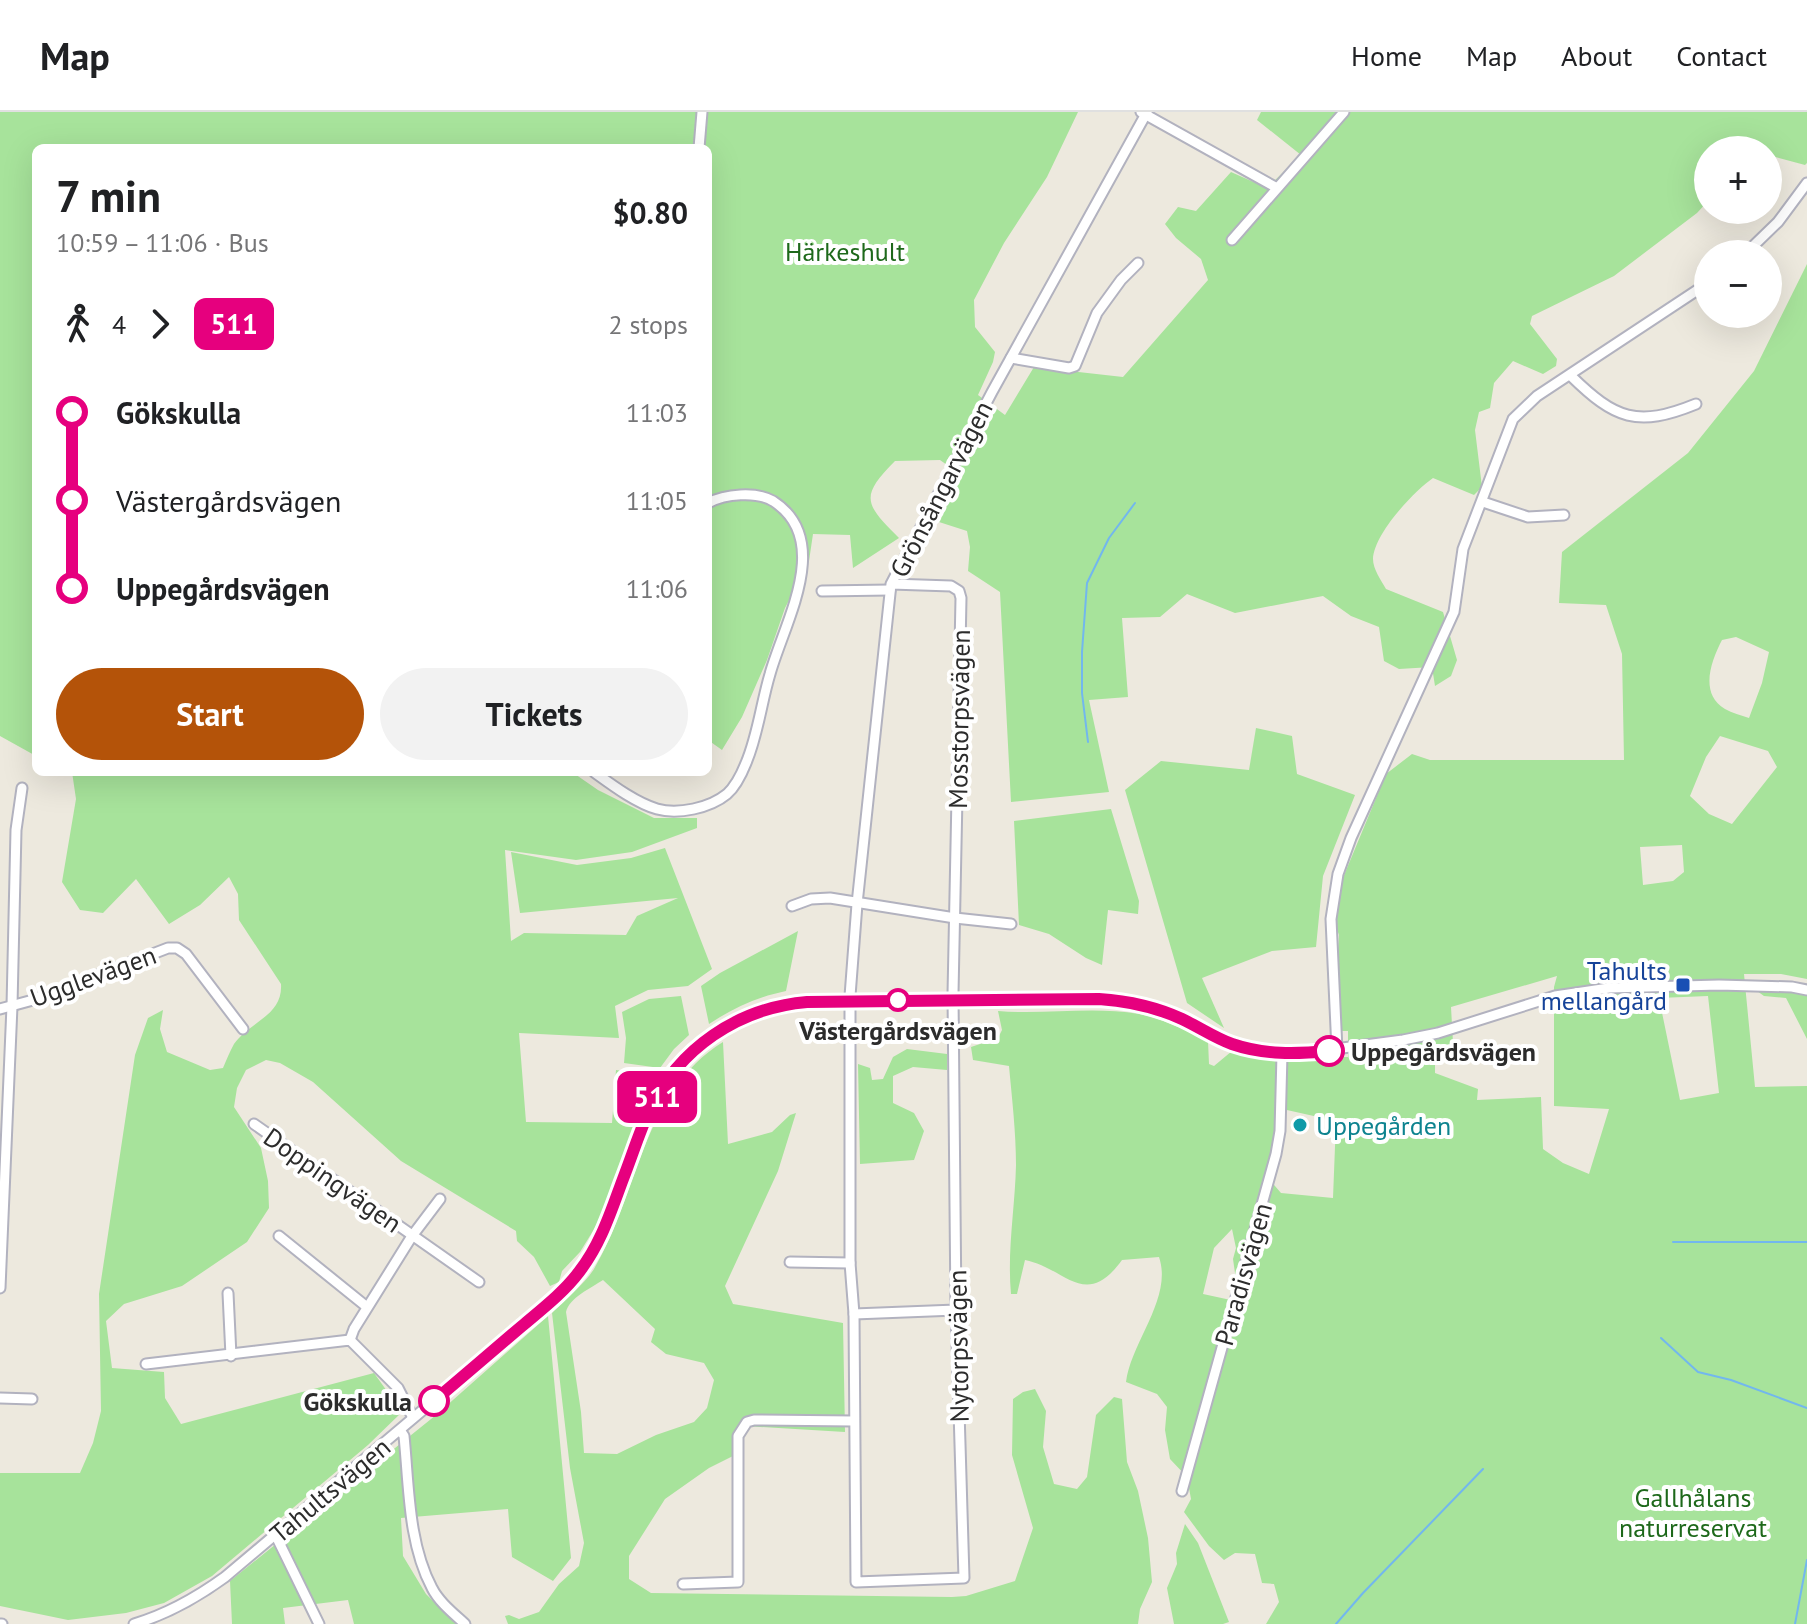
<!DOCTYPE html>
<html lang="en">
<head>
<meta charset="utf-8">
<style>
  :root { --surface:#fff; --page:#f2f2f2; --text:#202124; --muted:#757577; --line:#e0e0e0; --accent:#b45309 }
  body { margin:0; font-family:"PT Sans",sans-serif; background:var(--page); color:var(--text); height:100vh; display:flex; flex-direction:column; font-size:30px; white-space:nowrap }
  * { box-sizing:border-box; margin:0 }
  p { font-size:26px; color:var(--muted) }
  .icon { flex:none; width:44px; height:44px; fill:none; stroke:currentColor; stroke-width:2; stroke-linecap:round; stroke-linejoin:round }
  .map { position:relative; flex:1; overflow:hidden }
  .side { position:absolute; left:32px; top:32px; width:680px; height:632px; display:flex; flex-direction:column; background:var(--surface); border-radius:12px; box-shadow:0 8px 32px #0002 }
  .side>* { flex:none }
  .badge { padding:0 16px; border-radius:12px; font-size:28px; line-height:52px }
  .controls { position:absolute; left:1694px; top:24px; display:grid; gap:16px }
  .controls a { display:grid; place-items:center; width:88px; height:88px; border-radius:50%; background:var(--surface); box-shadow:0 8px 32px #0002; font-size:40px }
  .map>.badge { position:absolute; translate:-50% -50%; box-shadow:0 0 0 4px #fff }
  .legs { display:flex; align-items:center; gap:12px; height:88px; padding:0 24px; font-size:26px }
  .legs p { margin-inline-start:auto }
  .summary { display:flex; align-items:center; justify-content:space-between; height:136px; padding:0 24px }
  h1 { font-size:44px; font-weight:600; line-height:60px }
  .action { display:flex; gap:16px; margin-top:auto; padding:16px 24px }
  .action a { flex:1; height:92px; border-radius:48px; background:var(--accent); color:#fff; font-size:32px; font-weight:600; line-height:92px; text-align:center }
  .action a+a { background:var(--page); color:var(--text) }
  ul { padding:0 24px; list-style:none }
  li { display:flex; align-items:center; gap:28px; height:88px; font-size:30px }
  li i { display:grid; place-items:center; width:12px; height:100%; margin:0 10px; background:currentColor }
  li i::after { content:''; width:20px; height:20px; margin:-10px; border:6px solid; border-radius:50%; background:var(--surface) }
  li p { margin-inline-start:auto }
  li:first-child i { background:linear-gradient(#0000 50%,currentColor 0) }
  li:last-child i { background:linear-gradient(currentColor 50%,#0000 0) }
  header { display:flex; align-items:center; gap:48px; box-sizing:border-box; height:112px; padding:0 40px; background:var(--surface); border-bottom:2px solid var(--line) }
  header strong { font-size:38px }
  nav { display:flex; gap:44px; margin-inline-start:auto; font-size:28px }
  .map>svg:first-child { display:block }
</style>
</head>
<body>
<header>
<strong>Map</strong>
<nav><a>Home</a><a>Map</a><a>About</a><a>Contact</a></nav>
</header>
<div class="map">
<svg width="1807" height="1512" viewBox="0 0 1807 1512">
  <rect width="100%" height="100%" fill="#ede9de"/>
  <g fill="#a7e39b" fill-rule="evenodd">
    <path d="M0,0h1078l-31,65 -43,66 -30,57 1,27 20,25 -2,10 -15,33 27,20 29,-48 89,10 85,-97 -7,-21 -25,-21 -11,-14 13,-17 18,4 35,-39 36,16 34,-33 -44,-35 4,-8h546v51l-2,2 -37,-10v-5h-60v51l-11,12 -83,63 -82,40 -2,8 27,35 -1,7 -13,8 -30,-13 -19,22 -4,25 -11,4 -4,18 7,57 -8,8 -41,-17c-20,14 -59,56 -60,81 0,10 8,21 13,30l57,23 14,48 -6,16 -16,10 -3,-19 -33,2 -15,-8 -5,-34 -28,-11 -28,-20 -88,17 -48,-19 -27,23 -38,1 6,79 -39,3 20,92 -98,10 -11,-210 -32,-21 2,-24 -3,-16 -28,-9 22,-47 -21,-15 -45,1c-36,36 -30,43 4,77l-46,30 -3,-33 -37,-1 -4,27 -24,47 -18,52 -25,57 -20,33 -14,-10v-592h-672v608l-36,-20z"/>
    <path d="M1807,152v715l-26,-5h-37l11,113 52,-1v538h-541l13,-22 -5,-18 -12,-1 -7,-29 -20,-1 -11,7 -15,-14 -25,-34 7,-13 -4,-22 -17,-18 -5,-29 2,-23 -10,-13 -31,-12c5,-40 47,-84 33,-125l-37,3c-37,51 -56,8 -97,0l-8,34h-6c-4,-43 4,-86 5,-129 0,-33 -4,-66 -7,-99l-36,-6 -2,-13 27,-9 4,-8 -4,-19c47,4 94,-5 141,3 23,4 48,17 69,27l1,23 5,2 18,-15 38,9 78,-3v-26h-9l-3,-46 3,-50 -5,-14 6,-36 46,-111 26,-20 18,6h194l-2,-106 -16,-49 -47,-2 3,-51 126,-99 66,-82zM1736,525l33,15 -7,31 -13,35c-8,-3 -17,-5 -24,-9 -26,-15 -14,-48 -3,-69zM1720,624l48,15 9,16 -45,57 -23,-10 -19,-18 16,-39zM1682,733l2,27 -11,9 -30,4 -3,-38zM1557,864l-3,11v119l55,3 -20,65 -26,-11 -20,-14 -2,-52 -64,3 1,-11 -43,-16v-10l8,-2 10,-18 -2,-36zM1708,884l11,97 -39,7 -21,-102zM1278,996l58,13 -3,77 -52,-5 -12,-14zM1232,1117l4,19 -3,11 5,35 6,-4 -4,12 -37,-8 11,-46z"/>
    <polygon points="1256,616 1292,624 1297,662 1355,683 1323,764 1316,835 1272,839 1202,866 1224,916 1187,891 1125,678 1161,649 1249,658"/>
    <path d="M72,660h500l26,18 56,28h43v10l-65,24 -56,8 -71,-10 6,91 13,-8 102,2 11,-19 41,-18 -158,15 -9,-61 66,13 54,-7 34,-10 47,121 -24,17 -40,4 -33,16 4,32 -100,-5 7,89 86,1 4,-53 44,7 -22,41 -37,100 -21,34 -18,19 -3,11 -9,4 -16,-29 -17,-16 -1,-10 -115,-70 -88,-79 -33,-19 -14,-3 -20,10 -9,18 -3,19 27,41 7,33 1,27 -22,34 -65,44 -58,18 -18,17 6,47 52,4 1,26 16,26 193,-51 28,39 -34,33 -156,131 -48,27 -38,10 -58,7 -68,-14v-133h80l13,-30 8,-32 -2,-117 36,-239 13,-37 15,-8 -3,19 7,23 43,18 13,-2c3,-7 7,-17 11,-24 16,-23 49,-28 47,-60l-42,-64 -1,-26 -9,-17 -29,28 -31,19 -33,-45 -33,34 -23,-3 -18,-28 14,-83z"/>
    <polygon points="1111,697 1139,789 1138,802 1108,798 1102,853 1086,846 1049,822 1019,813 1014,709"/>
    <path d="M798,819l-12,60c-29,6 -53,17 -77,33l-8,-38 19,-13z"/>
    <polygon points="1757,879 1784,879 1807,882 1807,927 1786,886 1764,884"/>
    <polygon points="681,884 689,923 674,937 660,956 624,951 626,926 622,900 649,887"/>
    <path d="M723,930l5,102 44,-12 18,-17 6,-2 -18,58 -53,115 8,18 110,19 2,109 -101,-6 -3,26 -32,16 -44,31 -36,57v23l22,14 301,4 14,-1 49,-15 18,-53 -21,-73 1,-56 10,-7 12,-3 11,22 -3,36 11,37 23,5 10,-12 9,-62 18,-18 8,2 5,63 11,29 10,47 4,44 -12,27 -2,15h-630l-3,-8 4,-1 10,4 20,-7 20,-28 20,-18 5,-23 -14,-75 -18,-155c13,-14 32,-28 42,-44 45,-76 48,-177 129,-227zM603,1168l52,49 -4,13 15,12 38,9 10,17 -7,28 -13,14 -38,13 -39,19 -33,-1 -3,-41 -15,-100c3,-14 25,-24 37,-32z"/>
    <polygon points="907,937 947,942 947,958 913,955 893,964 893,991 914,1001 924,1019 914,1048 860,1052 858,952 870,956 872,968 883,967 893,945"/>
    <polygon points="548,1204 571,1446 553,1469 512,1445 508,1397 401,1406 403,1444 426,1482 456,1512 354,1512 348,1488 283,1496 285,1512 232,1512 230,1469 436,1303"/>
    <polygon points="1185,1412 1198,1431 1229,1510 1223,1512 1174,1512 1167,1476 1177,1452 1176,1441"/>
  </g>
  <g fill="none" stroke-linecap="round" stroke-linejoin="round">
    <g stroke="#72b7ee" stroke-width="2">
      <polyline points="1088,630 1082,581 1082,540 1087,471 1109,426 1135,391"/>
      <polyline points="1673,1130 1807,1130"/>
      <polyline points="1661,1226 1698,1260 1731,1268 1807,1296"/>
      <polyline points="1336,1512 1363,1481 1483,1357"/>
      <polyline points="1795,1512 1807,1448"/>
    </g>
    <defs>
      <g id="minor">
        <polyline points="1141,0 1277,76"/>
        <polyline points="699,36 702,0"/>
        <polyline points="1232,128 1344,0"/>
        <polyline points="1745,142 1778,110 1807,71"/>
        <polyline points="1011,246 1069,256 1075,254 1097,201 1121,168 1138,151"/>
        <path d="M1571,264c44,43 66,52 125,28"/>
        <polyline points="1483,390 1528,405 1564,403"/>
        <polyline points="891,472 951,474 959,479 961,486 953,882 956,1198 964,1466 856,1470 854,1202 850,1151 850,884 857,792 891,472 992,280 1147,0"/>
        <polyline points="822,479 890,478"/>
        <path d="M594,660c18,13 42,31 63,37 21,6 53,-1 70,-15 9,-8 15,-21 19,-31 12,-28 15,-59 24,-89 14,-51 64,-134 3,-173 -17,-10 -48,-7 -65,2"/>
        <polyline points="792,794 811,787 830,786 955,806 1011,812"/>
        <polyline points="0,897 33,888 168,836 177,836 186,842 243,917"/>
        <polyline points="1337,938 1331,807 1338,762 1351,726 1454,500 1463,437 1513,307 1537,284 1708,171"/>
        <polyline points="254,1012 479,1170"/>
        <polyline points="279,1124 367,1195"/>
        <polyline points="790,1150 850,1151"/>
        <polyline points="0,1176 12,894 16,718 22,676"/>
        <polyline points="228,1181 231,1244"/>
        <polyline points="854,1202 956,1198"/>
        <polyline points="350,1228 354,1217 412,1124 440,1087"/>
        <polyline points="146,1252 350,1228 398,1276 413,1306"/>
        <polyline points="0,1286 32,1287"/>
        <path d="M400,1318l4,6c5,49 4,107 28,152 7,14 21,25 33,36"/>
        <polyline points="1182,1379 1276,1042 1280,1019 1282,942"/>
        <polyline points="276,1424 319,1512"/>
        <polyline points="683,1472 738,1470 738,1324 747,1310 754,1308 853,1309"/>
        <polyline points="0,1512 2,1512"/>
        <path d="M134,1512c34,-10 62,-26 91,-47l333,-281c13,-14 25,-27 35,-43 14,-24 23,-53 32,-79 8,-21 15,-43 24,-63 30,-63 89,-102 158,-109l292,-3 26,2 39,10 67,32 51,11h15l106,-14 35,-7 117,-37 54,-8 110,-3 73,2 15,3"/>
      </g>
    </defs>
    <use href="#minor" stroke="#b2b2bf" stroke-width="13"/>
    <use href="#minor" stroke="#fff" stroke-width="9"/>
  </g>
  <g fill="none" stroke-linecap="round" stroke-linejoin="round">
    <defs>
      <path id="line-1" d="M434,1289c29,-25 59,-50 88,-75 20,-17 41,-33 57,-54 22,-28 32,-61 44,-93 9,-23 16,-46 26,-68 30,-63 89,-103 158,-109l292,-3c30,2 57,8 83,20 17,8 33,19 50,25 32,11 64,10 97,7"/>
    </defs>
    <use href="#line-1" stroke="#fff" stroke-width="18"/>
    <use href="#line-1" stroke="#e6007e" stroke-width="12"/>
  </g>
  <rect fill="#1a4fb4" stroke="#fff" stroke-width="3" x="1675" y="865" width="16" height="16" rx="4"/>
  <g fill="#fff" stroke="#e6007e" stroke-width="4">
    <circle cx="898" cy="888" r="10"/>
    <circle cx="1329" cy="939" r="14"/>
    <circle cx="434" cy="1289" r="14"/>
  </g>
  <circle fill="#0f9aa8" stroke="#fff" stroke-width="3" cx="1300" cy="1013" r="8"/>
  <g text-anchor="middle" dominant-baseline="central" stroke-width="8" stroke-linejoin="round" paint-order="stroke">
    <g font-size="26" fill="#1e691b" stroke="#fff">
      <text x="845" y="139">Härkeshult</text>
      <text x="1693" y="1385">Gallhålans<tspan x="1693" dy="30">naturreservat</tspan></text>
    </g>
    <g font-size="26" fill="#2c2c2c" stroke="#fff">
      <text transform="translate(941 377) rotate(-63)">Grönsångarvägen</text>
      <text transform="translate(959 607) rotate(-89)">Mosstorpsvägen</text>
      <text transform="translate(93 864) rotate(-20)">Ugglevägen</text>
      <text transform="translate(333 1068) rotate(35)">Doppingvägen</text>
      <text transform="translate(1243 1162) rotate(-74)">Paradisvägen</text>
      <text transform="translate(958 1234) rotate(-91)">Nytorpsvägen</text>
      <text transform="translate(330 1378) rotate(-40)">Tahultsvägen</text>
    </g>
    <g font-size="26" fill="#164399" stroke="#fff" text-anchor="end">
      <text x="1667" y="858">Tahults<tspan x="1667" dy="30">mellangård</tspan></text>
    </g>
    <g font-size="26" font-weight="bold" fill="#2c2c2c" stroke="#fff">
      <text x="898" y="918">Västergårdsvägen</text>
      <text x="1351" y="939" text-anchor="start">Uppegårdsvägen</text>
      <text x="412" y="1289" text-anchor="end">Gökskulla</text>
    </g>
    <g font-size="26" fill="#0d838f" stroke="#fff" text-anchor="start">
      <text x="1316" y="1013">Uppegården</text>
    </g>
  </g>
</svg>
<div class="controls">
<a>+</a>
<a>−</a>
</div>
<b class="badge" style="left:657px;top:985px;background:#e6007e;color:#fff">511</b>
<section class="side">
<div class="summary"><div><h1>7 min</h1><p>10:59 – 11:06 · Bus</p></div><b>$0.80</b></div>
<div class="legs"><svg class="icon" aria-label="walk" viewBox="0 0 24 24"><circle cx="13" cy="4" r="2"/><path d="M13 8l-2 6 4 7M11 14l-3 7M7 12l3-4h3l4 4"/></svg>4<svg class="icon" aria-label="forward" viewBox="0 0 24 24"><path d="M9 5l7 7-7 7"/></svg><b class="badge" style="background:#e6007e;color:#fff">511</b><p>2 stops</p></div>
<ul>
<li><i style="color:#e6007e"></i><b>Gökskulla</b><p>11:03</p></li>
<li><i style="color:#e6007e"></i><span>Västergårdsvägen</span><p>11:05</p></li>
<li><i style="color:#e6007e"></i><b>Uppegårdsvägen</b><p>11:06</p></li>
</ul>
<div class="action"><a>Start</a><a>Tickets</a></div>
</section>
</div>
</body>
</html>
